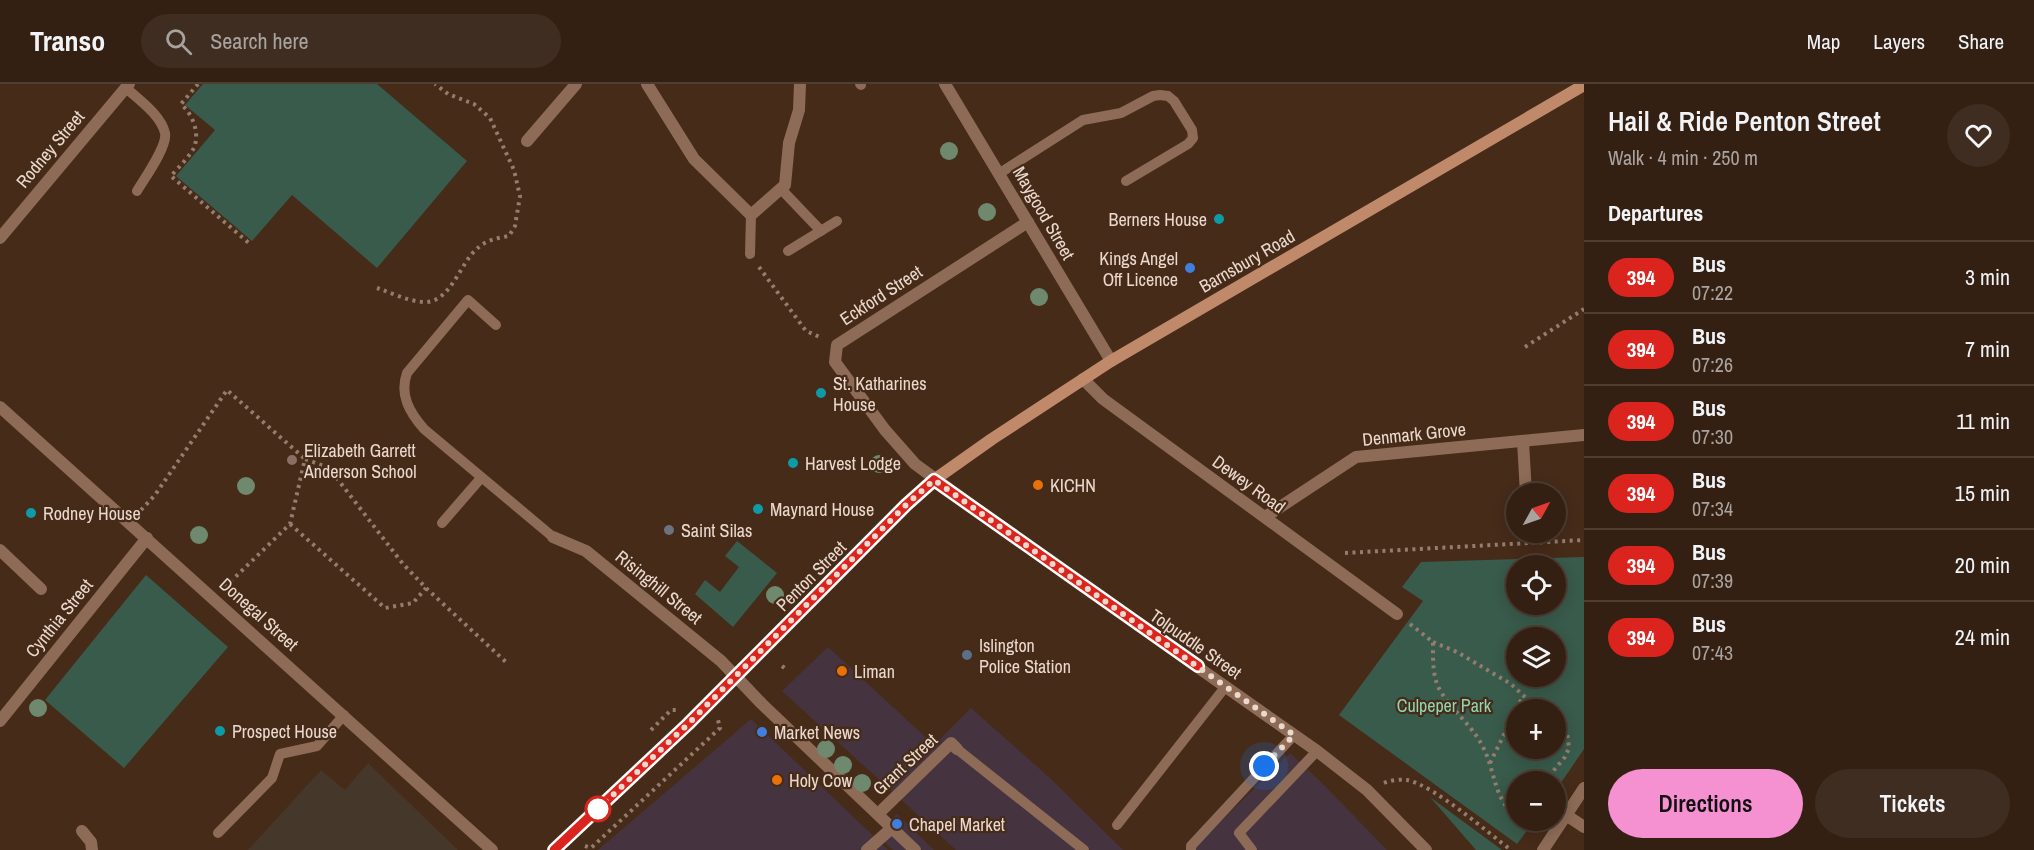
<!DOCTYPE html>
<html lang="en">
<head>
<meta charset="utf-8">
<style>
  :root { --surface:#342013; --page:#3f2d21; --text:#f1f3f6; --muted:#a9a3a0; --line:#4e3e33; --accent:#f590d1 }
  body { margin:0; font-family:"Archivo Narrow",sans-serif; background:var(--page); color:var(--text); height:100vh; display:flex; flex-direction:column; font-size:22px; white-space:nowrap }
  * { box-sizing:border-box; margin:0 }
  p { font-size:20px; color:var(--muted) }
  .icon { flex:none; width:33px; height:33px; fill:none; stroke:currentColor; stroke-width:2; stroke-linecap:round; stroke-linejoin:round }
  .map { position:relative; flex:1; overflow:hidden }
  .panel { display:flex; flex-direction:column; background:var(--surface); width:450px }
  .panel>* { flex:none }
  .badge { padding:0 12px; border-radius:20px; font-size:21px; line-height:39px }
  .needle { width:39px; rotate:50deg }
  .tools { position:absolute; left:1506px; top:399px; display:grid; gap:12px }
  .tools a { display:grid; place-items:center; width:60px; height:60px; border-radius:50%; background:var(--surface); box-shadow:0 3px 15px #0003,0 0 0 2px var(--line); font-size:30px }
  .you { position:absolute; width:30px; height:30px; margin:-15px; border:4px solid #fff; border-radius:50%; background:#1a73e8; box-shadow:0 0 0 9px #1a73e833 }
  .map>.badge { position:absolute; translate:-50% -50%; box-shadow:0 0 0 3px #fff }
  h2 { padding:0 24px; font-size:22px; line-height:54px }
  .round { display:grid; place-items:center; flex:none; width:63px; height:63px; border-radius:32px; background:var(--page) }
  .head { display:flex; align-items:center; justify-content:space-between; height:102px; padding:0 24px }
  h1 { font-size:28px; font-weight:600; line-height:45px }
  .primary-button { display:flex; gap:12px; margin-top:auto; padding:12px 24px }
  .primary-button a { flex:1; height:69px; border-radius:36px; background:var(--accent); color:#111; font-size:24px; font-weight:600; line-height:69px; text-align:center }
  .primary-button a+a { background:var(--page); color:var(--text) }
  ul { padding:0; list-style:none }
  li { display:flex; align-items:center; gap:18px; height:72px; padding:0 24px; border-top:2px solid var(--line) }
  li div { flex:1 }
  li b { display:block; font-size:22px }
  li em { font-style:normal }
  li .badge { min-width:66px; font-weight:700; text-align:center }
  header { display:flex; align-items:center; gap:36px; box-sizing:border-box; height:84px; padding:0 30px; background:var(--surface); border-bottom:2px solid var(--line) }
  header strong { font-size:28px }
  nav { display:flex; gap:33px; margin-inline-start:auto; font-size:21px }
  .search { width:420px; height:54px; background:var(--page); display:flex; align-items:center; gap:15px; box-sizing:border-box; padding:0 21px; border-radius:33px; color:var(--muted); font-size:22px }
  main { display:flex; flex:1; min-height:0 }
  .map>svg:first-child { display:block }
</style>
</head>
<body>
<header>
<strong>Transo</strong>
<div class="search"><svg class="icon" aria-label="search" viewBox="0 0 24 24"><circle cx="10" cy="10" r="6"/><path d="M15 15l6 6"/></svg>Search here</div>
<nav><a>Map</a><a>Layers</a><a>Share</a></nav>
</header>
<main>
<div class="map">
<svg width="1584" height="766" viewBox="0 0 1584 766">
  <rect width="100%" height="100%" fill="#462b19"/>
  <g fill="#45343f">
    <polygon points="828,563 934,661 971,624 1051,695 1123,766 956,766 782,607"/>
    <polygon points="751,635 888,766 598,766"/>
    <polygon points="1290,669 1324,701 1387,766 1192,766"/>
    <polygon points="897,730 934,766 893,766 876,750"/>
  </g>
  <polygon fill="#45372a" points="368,679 458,766 248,766 321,686 345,706"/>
  <g fill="#395b4b" fill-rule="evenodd">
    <polygon points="203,0 377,0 467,77 377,184 292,111 252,157 176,92 215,46 185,21"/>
    <polygon points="737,457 777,489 733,543 695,510 705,496 720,508 739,483 725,472"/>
    <path d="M1584,473v192l-28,41v-8h-40v38l18,1 -17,23 -178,-129 84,-114 -21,-14 19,-25zM1516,482h40v38h-40zM1516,554h40v38h-40zM1516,626h40v38h-40z"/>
    <polygon points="146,491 228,563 124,684 45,616"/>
    <polygon points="1430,713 1502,766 1476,766"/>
  </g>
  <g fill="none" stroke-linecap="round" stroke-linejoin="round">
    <g stroke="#947d6e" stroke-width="4" stroke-dasharray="3 4.5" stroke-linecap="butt">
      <path d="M198,0l-17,20c11,10 18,26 14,41 -2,8 -18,24 -24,31l79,68"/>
      <polyline points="759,183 806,247 822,254"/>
      <path d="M377,204c15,5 32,14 49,14 26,-1 35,-42 53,-55 8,-7 19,-9 30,-11l6,-10 5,-30 -6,-26 -24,-52 -16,-14 -26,-10 -13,-10"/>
      <polyline points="1525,263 1584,225"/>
      <polyline points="141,426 155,411 227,306 305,375"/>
      <polyline points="290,440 385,524 413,519 426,504"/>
      <polyline points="1345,469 1584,456"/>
      <polyline points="225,503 290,440 305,375 329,384 403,480 426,504 507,579"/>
      <path d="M1410,540l23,18c0,16 -1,36 8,50 12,20 31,33 42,55 13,26 10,50 33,70"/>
      <polyline points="1433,558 1457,568 1511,600 1539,626"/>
      <polyline points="782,582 787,586"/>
      <polyline points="651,646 671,626 677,626"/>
      <polyline points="1490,679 1523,612"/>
      <polyline points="1544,698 1565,673 1569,664 1567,648 1556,639"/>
      <path d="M1384,699c7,-3 16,-4 23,-3 28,6 80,52 104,70"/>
      <polyline points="1524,736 1537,743"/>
      <polyline points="585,762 591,764 720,644 718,636"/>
    </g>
    <g stroke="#8d6b57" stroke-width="10">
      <polyline points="860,0 861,1"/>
      <path d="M126,4c12,11 35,27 39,45 3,13 -21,46 -28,58"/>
      <polyline points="1000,89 1083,36 1121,29 1153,12 1160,11 1168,12 1174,17 1192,46 1193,54 1188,60 1126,97"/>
      <polyline points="781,105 821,147"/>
      <polyline points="788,167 837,137"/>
      <polyline points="750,170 751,131"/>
      <path d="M496,241l-28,-25 -61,73c-8,22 3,40 17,56l129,108"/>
      <polyline points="442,439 481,394"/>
      <polyline points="957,665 1084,766"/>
      <polyline points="1117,741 1226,602"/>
      <polyline points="218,749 272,694 280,670 317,662 344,631"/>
      <polyline points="1191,766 1191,762 1294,651"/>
      <polyline points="1252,766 1239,749 1317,667"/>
    </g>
    <g stroke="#8d6b57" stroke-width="12">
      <polyline points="647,0 694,75 751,131 785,101 789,59 799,26 800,0"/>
      <polyline points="945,0 1111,277"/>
      <polyline points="527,57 576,0"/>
      <polyline points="1028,138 837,261 835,278 885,346 915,380 1068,492 1317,667 1367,706 1426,766"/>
      <polyline points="0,154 129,0"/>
      <polyline points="1083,295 1103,315 1397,530"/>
      <polyline points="0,323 492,766"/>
      <polyline points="1523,357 1526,410"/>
      <polyline points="1265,433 1356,373 1584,351"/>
      <polyline points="553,453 586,467 721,577 762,620 915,766"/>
      <polyline points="0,466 41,505"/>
      <polyline points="0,637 147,454"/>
      <polyline points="878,730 951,659 957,665"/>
      <polyline points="1566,731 1584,743"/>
      <polyline points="82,747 91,758 92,766"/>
      <polyline points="867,766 892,744"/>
      <polyline points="1543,766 1584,704"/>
    </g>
    <polyline stroke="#c08a6a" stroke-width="12" points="554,766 688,640 902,425 934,396 992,355 1111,277 1584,1"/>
  </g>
  <g fill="#6e896e">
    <circle cx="949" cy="67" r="9"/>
    <circle cx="987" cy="128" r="9"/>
    <circle cx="1039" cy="213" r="9"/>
    <circle cx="879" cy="380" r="9"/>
    <circle cx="246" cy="402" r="9"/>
    <circle cx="199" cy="451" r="9"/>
    <circle cx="775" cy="511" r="9"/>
    <circle cx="38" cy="624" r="9"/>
    <circle cx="826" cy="665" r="9"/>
    <circle cx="843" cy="681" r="9"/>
    <circle cx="862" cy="699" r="9"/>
  </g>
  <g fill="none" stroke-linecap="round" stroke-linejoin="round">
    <defs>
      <polyline id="line" points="554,766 688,640 906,421 934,396 1198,582"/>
    </defs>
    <use href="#line" stroke="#fff" stroke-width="14"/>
    <use href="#line" stroke="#dc241f" stroke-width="9"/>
    <polyline stroke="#ebd9ce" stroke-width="6" stroke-dasharray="0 10.8" points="598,725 688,640 906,421 934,396 1294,651 1264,682"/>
  </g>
  <g fill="#0f9aa8" stroke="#462b19" stroke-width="2">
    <circle cx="1219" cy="135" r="6"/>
    <circle cx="821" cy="309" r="6"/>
    <circle cx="793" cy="379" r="6"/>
    <circle cx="758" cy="425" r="6"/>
    <circle cx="31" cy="429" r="6"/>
    <circle cx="220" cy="647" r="6"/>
  </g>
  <g fill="#3f7fe0" stroke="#462b19" stroke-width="2">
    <circle cx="1190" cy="184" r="6"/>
    <circle cx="762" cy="648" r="6"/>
    <circle cx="897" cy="740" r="6"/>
  </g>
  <circle fill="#8d6e63" stroke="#462b19" stroke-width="2" cx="292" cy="376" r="6"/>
  <g fill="#e8710a" stroke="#462b19" stroke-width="2">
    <circle cx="1038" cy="401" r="6"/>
    <circle cx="842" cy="587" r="6"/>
    <circle cx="777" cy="696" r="6"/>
  </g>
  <circle fill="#6b7280" stroke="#462b19" stroke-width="2" cx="669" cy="446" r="6"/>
  <circle fill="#5c6f8a" stroke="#462b19" stroke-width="2" cx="967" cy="571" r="6"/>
  <circle fill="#fff" stroke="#dc241f" stroke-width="3" cx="598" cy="725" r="12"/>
  <g text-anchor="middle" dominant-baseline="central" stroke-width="4.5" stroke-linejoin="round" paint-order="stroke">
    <g font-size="18" fill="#ebd9ce" stroke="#462b19">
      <text transform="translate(50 65) rotate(-50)">Rodney Street</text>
      <text transform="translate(1044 129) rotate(60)">Maygood Street</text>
      <text transform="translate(1247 177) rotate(-30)">Barnsbury Road</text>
      <text transform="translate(881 211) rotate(-33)">Eckford Street</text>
      <text transform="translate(1414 350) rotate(-6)">Denmark Grove</text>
      <text transform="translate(1249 400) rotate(36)">Dewey Road</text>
      <text transform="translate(811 492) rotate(-45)">Penton Street</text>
      <text transform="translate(659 503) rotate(39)">Risinghill Street</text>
      <text transform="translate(259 530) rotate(42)">Donegal Street</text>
      <text transform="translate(59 534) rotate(-51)">Cynthia Street</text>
      <text transform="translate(1196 560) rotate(35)">Tolpuddle Street</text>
      <text transform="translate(905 680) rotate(-43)">Grant Street</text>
    </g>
    <g font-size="18" fill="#ebd9ce" stroke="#462b19" text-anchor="start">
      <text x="1207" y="135" text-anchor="end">Berners House</text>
      <text x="1178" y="174" text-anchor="end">Kings Angel<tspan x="1178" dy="21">Off Licence</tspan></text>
      <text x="833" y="299">St. Katharines<tspan x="833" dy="21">House</tspan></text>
      <text x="304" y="366">Elizabeth Garrett<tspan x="304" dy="21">Anderson School</tspan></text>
      <text x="805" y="379">Harvest Lodge</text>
      <text x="1050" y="401">KICHN</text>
      <text x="770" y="425">Maynard House</text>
      <text x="43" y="429">Rodney House</text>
      <text x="681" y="446">Saint Silas</text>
      <text x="979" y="561">Islington<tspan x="979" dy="21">Police Station</tspan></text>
      <text x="854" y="587">Liman</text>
      <text x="232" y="647">Prospect House</text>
      <text x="774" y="648">Market News</text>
      <text x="789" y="696">Holy Cow</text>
      <text x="909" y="740">Chapel Market</text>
    </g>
    <g font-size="18" fill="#8ed6b4" stroke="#462b19">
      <text x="1444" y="621">Culpeper Park</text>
    </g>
  </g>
</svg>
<div class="tools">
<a><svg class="needle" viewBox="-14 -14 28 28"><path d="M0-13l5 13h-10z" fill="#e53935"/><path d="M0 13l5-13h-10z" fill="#a9a3a0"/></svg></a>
<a><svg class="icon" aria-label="locate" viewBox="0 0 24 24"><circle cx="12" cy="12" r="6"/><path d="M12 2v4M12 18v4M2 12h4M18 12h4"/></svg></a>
<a><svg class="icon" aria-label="layers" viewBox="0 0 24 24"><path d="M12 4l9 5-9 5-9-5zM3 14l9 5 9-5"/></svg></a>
<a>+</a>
<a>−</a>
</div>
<div class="you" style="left:1264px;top:682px"></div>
</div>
<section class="panel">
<div class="head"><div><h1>Hail &amp; Ride Penton Street</h1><p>Walk · 4 min · 250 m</p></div><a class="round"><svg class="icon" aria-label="heart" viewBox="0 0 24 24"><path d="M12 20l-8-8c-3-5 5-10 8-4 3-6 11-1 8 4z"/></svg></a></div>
<h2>Departures</h2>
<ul>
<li><span class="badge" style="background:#dc241f;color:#fff">394</span><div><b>Bus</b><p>07:22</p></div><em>3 min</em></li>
<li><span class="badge" style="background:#dc241f;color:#fff">394</span><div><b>Bus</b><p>07:26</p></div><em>7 min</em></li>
<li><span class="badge" style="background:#dc241f;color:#fff">394</span><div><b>Bus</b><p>07:30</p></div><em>11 min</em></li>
<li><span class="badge" style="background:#dc241f;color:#fff">394</span><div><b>Bus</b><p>07:34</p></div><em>15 min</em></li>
<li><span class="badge" style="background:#dc241f;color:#fff">394</span><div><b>Bus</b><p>07:39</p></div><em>20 min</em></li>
<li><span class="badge" style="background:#dc241f;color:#fff">394</span><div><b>Bus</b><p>07:43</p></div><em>24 min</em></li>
</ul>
<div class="primary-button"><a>Directions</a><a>Tickets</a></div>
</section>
</main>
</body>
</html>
